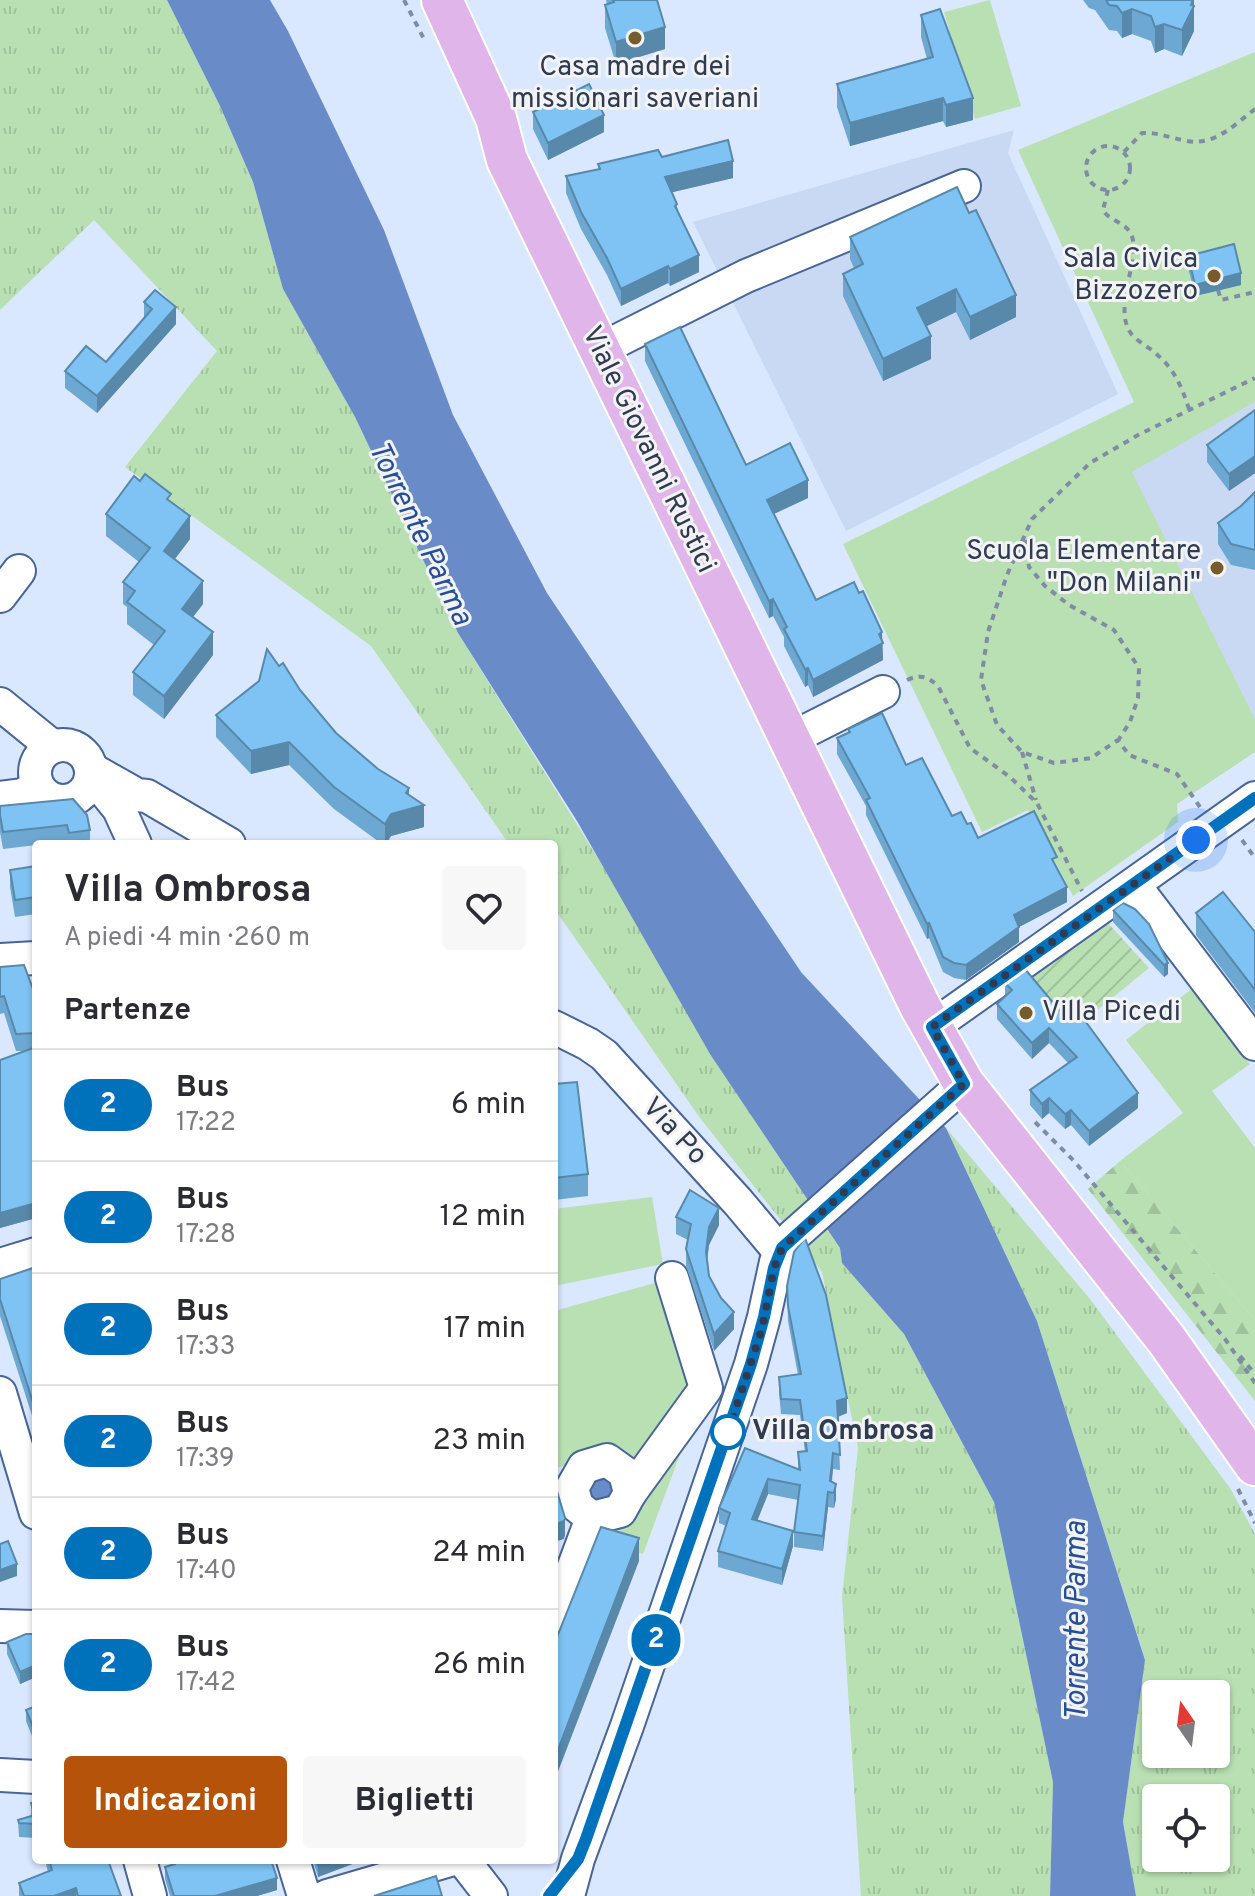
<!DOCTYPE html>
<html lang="it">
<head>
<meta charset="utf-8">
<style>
  :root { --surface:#fff; --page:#f7f7f7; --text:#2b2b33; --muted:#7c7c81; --line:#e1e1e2; --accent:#b45309 }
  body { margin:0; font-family:Overpass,sans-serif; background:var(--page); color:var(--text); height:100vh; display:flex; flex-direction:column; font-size:30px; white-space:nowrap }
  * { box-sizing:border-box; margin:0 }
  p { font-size:26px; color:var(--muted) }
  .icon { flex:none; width:44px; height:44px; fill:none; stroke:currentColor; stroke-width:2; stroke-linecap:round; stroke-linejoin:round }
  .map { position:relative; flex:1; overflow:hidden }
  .details { position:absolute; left:32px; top:840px; width:526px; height:1024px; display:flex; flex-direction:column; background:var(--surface); border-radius:8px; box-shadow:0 2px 6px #0004 }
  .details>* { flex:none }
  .badge { padding:0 16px; border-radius:26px; font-size:28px; line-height:52px }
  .needle { width:52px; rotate:346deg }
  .controls { position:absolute; left:1142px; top:1680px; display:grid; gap:16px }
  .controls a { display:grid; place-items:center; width:88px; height:88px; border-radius:8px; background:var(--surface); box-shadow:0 2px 6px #0004; font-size:40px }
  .you { position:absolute; width:40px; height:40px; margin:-20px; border:6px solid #fff; border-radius:50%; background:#1a73e8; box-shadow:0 0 0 12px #1a73e833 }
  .map>.badge { position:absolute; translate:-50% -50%; box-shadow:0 0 0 4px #fff }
  h2 { padding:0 32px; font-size:30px; line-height:72px }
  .round { display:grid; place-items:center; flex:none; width:84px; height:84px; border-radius:8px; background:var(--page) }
  .headline { display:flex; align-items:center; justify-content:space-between; height:136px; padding:0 32px }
  h1 { font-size:38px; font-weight:700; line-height:60px }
  .primary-button { display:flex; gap:16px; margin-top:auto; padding:16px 32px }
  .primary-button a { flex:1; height:92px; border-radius:8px; background:var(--accent); color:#fff; font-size:32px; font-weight:700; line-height:92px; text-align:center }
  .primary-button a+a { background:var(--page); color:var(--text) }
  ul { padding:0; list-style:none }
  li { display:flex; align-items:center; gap:24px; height:112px; padding:0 32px; border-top:2px solid var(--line) }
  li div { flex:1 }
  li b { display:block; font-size:30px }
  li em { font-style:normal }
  li .badge { min-width:88px; font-weight:700; text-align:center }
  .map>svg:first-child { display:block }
</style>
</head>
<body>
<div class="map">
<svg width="1255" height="1896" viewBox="0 0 1255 1896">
  <defs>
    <pattern id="grass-tufts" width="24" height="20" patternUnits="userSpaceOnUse" patternTransform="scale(2)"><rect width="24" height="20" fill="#b9e0b2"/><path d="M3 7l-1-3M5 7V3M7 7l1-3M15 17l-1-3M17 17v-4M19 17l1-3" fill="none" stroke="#9fc19b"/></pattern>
    <pattern id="forest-firs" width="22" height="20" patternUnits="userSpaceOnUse" patternTransform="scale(2)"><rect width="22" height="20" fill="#b9e0b2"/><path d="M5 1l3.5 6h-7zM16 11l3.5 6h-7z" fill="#9fc19b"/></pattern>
    <pattern id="garden-furrows" width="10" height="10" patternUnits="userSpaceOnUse" patternTransform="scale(2)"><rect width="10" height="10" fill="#b9e0b2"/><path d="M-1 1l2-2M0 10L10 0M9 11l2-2" fill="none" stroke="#9fc19b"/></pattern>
  </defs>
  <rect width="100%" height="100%" fill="#d9e7ff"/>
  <g fill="#c9d9f3">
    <polygon points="1014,130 1008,153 1118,394 846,531 693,222"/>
    <polygon points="1255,402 1255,719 1131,472"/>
  </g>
  <g fill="url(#grass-tufts)" fill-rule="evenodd">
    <polygon points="0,0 167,0 220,106 253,182 283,289 355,417 458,633 840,1248 842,1263 904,1334 994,1502 1053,1782 1050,1896 861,1896 842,1597 858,1448 822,1272 700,1118 554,908 554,844 509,844 371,646 125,467 217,351 94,220 0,310"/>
    <path d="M946,1128l144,171 140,189 25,46v362h-119l-13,-74 22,-163 -108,-338zM1156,1694h60v60h-60zM1156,1798h60v60h-60z"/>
  </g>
  <polygon fill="url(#forest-firs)" points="1120,1161 1255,1320 1255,1401 1088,1189"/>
  <g fill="#b9e0b2">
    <polygon points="990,0 1021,106 975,119 944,12"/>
    <polygon points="1255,52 1255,402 1132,472 1255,719 1255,752 1177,804 1178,822 1073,896 1028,810 982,832 843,544 1134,402 1018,150"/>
    <polygon points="1193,988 1250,1064 1212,1091 1255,1148 1255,1320 1120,1161 1183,1113 1126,1040"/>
    <polygon points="652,1197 663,1264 554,1286 554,1209"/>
    <polygon points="662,1281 701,1398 643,1554 592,1541 554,1613 554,1558 575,1550 614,1451 557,1468 554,1459 554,1311"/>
  </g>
  <polygon fill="url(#garden-furrows)" points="1107,922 1149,968 1074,1029 1024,978"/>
  <g fill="#698cc8">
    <polygon points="167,0 270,0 288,31 384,230 453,415 547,593 801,972 946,1128 1037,1321 1145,1660 1123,1822 1136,1896 1050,1896 1053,1782 994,1502 904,1334 842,1263 840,1248 710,1054 577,821 458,633 355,417 283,289 253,182 220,106"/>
    <polygon points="608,1472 618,1493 600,1504 587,1494 587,1479"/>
  </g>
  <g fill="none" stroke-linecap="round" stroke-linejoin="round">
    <defs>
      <g id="minor">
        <polyline points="599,350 746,276 964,186"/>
        <polyline points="0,596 19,571"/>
        <polyline points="0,704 53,747"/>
        <polyline points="790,739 883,692"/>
        <circle cx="63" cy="773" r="28"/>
        <polyline points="91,769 137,795 147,796 229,844"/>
        <polyline points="93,777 119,809 135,844"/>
        <polyline points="0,798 22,795 38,787"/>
        <polyline points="1134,885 1255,1044"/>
        <polyline points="0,960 36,958"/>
        <polyline points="554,1027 588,1044 604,1055 738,1202 780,1252"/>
        <polyline points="932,1027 1255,798"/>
        <polyline points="0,1265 36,1254"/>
        <polyline points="0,1393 36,1513"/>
        <polygon points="607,1460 625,1473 630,1493 620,1511 592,1518 577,1506 572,1488 584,1467"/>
        <polyline points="630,1493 706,1388 672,1278"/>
        <polyline points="554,1620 592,1518"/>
        <polyline points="0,1626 36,1627"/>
        <polyline points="0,1775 36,1777"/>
        <polyline points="140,1860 150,1896"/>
        <polyline points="293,1860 304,1896"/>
        <polyline points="463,1860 491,1896"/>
        <polyline points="327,1896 450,1860"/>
        <polyline points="568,1896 578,1859 627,1726 751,1364 764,1317 776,1262 782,1248 793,1236 964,1084"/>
      </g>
      <polyline id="major" points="442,0 496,118 507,160 920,1006 964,1084 1166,1339 1255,1465"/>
    </defs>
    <use href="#minor" stroke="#476598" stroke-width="36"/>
    <use href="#major" stroke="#fff" stroke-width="44"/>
    <g stroke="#7f8ca4" stroke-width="4" stroke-dasharray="6 6" stroke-linecap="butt">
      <polyline points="404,0 425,41"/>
      <circle cx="1108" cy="168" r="22"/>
      <path d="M1124,152l18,-19c16,-1 28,5 45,8 28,5 47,-16 68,-32"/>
      <path d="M1108,190l-5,20c6,11 22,12 28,24 11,22 -18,72 -1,98 5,8 17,14 24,20 20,16 27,33 35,57"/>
      <polyline points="1218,290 1221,300 1255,292"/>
      <polyline points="1025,540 1029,567 1045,586 1069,605 1114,630 1139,668 1138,698 1130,722 1119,739"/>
      <path d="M907,680c13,-6 20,-4 31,6l32,62 40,29 27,26 45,88"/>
      <polyline points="1022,752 1036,800"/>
      <polyline points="1200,807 1177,774 1129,755 1118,740 1091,758 1054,763 1022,752 997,725 981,680 988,632 1007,575 1032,519 1090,463 1138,435 1255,378"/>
      <polyline points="1242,840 1255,858"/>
      <polyline points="1035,1122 1074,1161 1225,1339 1255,1383"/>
      <polyline points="1240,1356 1255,1374"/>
      <polyline points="1238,1489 1255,1523"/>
    </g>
    <use href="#minor" stroke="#fff" stroke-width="32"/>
    <use href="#major" stroke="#e0b5e9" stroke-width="40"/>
  </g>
  <g fill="#6ca8d1">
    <polygon points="606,0 657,0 665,49 616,64 605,28 605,5 607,4"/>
    <polygon points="1081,0 1194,0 1194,31 1182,56 1164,49 1155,53 1151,41 1132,34 1122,38 1117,31 1109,30 1095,10 1089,8 1083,0"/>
    <polygon points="921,15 973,120 946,127 943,121 850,146 837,107 837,84 927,59 921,37"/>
    <polygon points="533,112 604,132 548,160 533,129"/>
    <polygon points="662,157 733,178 672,192 699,272 670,286 668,283 621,306 607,275 581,229 566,193 566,176 598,169 598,164"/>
    <polygon points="850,237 1016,317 970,340 956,312 926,326 931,359 883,381 843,296 843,274 854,268 850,259"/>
    <polygon points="1188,256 1241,285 1195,296 1188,267"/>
    <polygon points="144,302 176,324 97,413 65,388 65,371 106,362 144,318"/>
    <polygon points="645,344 746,465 808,498 774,514 816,600 882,640 883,660 813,697 808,685 805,687 784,646 784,637 773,616 769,618 645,361"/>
    <polygon points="1255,410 1255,473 1229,491 1207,462 1207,445"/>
    <polygon points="1255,492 1255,570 1231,565 1218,544 1218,523 1241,506"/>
    <polygon points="171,502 190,539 175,559 203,604 193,617 213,655 164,719 133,695 133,672 154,645 127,624 127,607 123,604 123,582 139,562 106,536 106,514"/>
    <polygon points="279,666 336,733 409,795 424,827 391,836 387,844 382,844 334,809 289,765 251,774 216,737 216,715"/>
    <polygon points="848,729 906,765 952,816 967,824 978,838 1057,869 1067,902 1019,927 1019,942 966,980 954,978 943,972 929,938 927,939 866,815 866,806 837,754 837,738 848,733"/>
    <polygon points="0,806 90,830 90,844 68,844 67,842 36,844 36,845 3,849 0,832"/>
    <polygon points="36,866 36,914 15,917 10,887 10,870"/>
    <polygon points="1113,910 1149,924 1168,974 1164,977 1113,922"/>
    <polygon points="1196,913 1255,932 1255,1013 1196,935"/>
    <polygon points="0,967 36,997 36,1218 0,1228 26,1051 16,1051 4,1013 0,1014"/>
    <polygon points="1005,983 1138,1108 1089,1146 1071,1125 1065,1129 1049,1113 1042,1119 1030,1105 1030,1090 1068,1063 1049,1043 1032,1059 997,1019 997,1004 1005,996"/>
    <polygon points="554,1084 588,1174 588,1196 554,1200"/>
    <polygon points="676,1217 719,1225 709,1245 707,1260 709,1276 734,1329 714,1351 686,1266 686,1249 688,1240 676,1234"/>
    <polygon points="36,1267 36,1428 0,1316 0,1279"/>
    <polygon points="787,1286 847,1413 838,1417 840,1470 833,1469 832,1482 836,1499 834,1508 828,1507 823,1551 794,1547 794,1532 798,1500 768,1494 757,1520 793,1546 782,1585 718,1567 718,1551 726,1526 719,1523 719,1508 745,1448 798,1469 798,1452 805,1452 800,1415 781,1414 779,1392 779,1377 798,1375 788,1321"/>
    <polygon points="36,1634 36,1677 20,1684 7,1654 7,1642"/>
    <polygon points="36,1706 36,1746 26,1721 26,1710"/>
    <polygon points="36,1801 36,1838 19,1837 18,1820 31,1816 31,1803"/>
    <polygon points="45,1860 108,1860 121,1896 19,1896 19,1883 48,1872"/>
    <polygon points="170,1860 271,1860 277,1890 257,1896 170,1896 165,1879 165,1867 171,1865"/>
    <polygon points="313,1860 363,1860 318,1877"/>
  </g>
  <g fill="#5888aa">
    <polygon points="1194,0 1194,31 1182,56 1182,30 1190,3"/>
    <polygon points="1132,9 1132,34 1122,38 1122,13"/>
    <polygon points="1164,24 1164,49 1155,53 1155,27"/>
    <polygon points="665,27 665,49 616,64 616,42"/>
    <polygon points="943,98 943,121 850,146 850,123"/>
    <polygon points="973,98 973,120 946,127 946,105"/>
    <polygon points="604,115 604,132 548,160 548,143"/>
    <polygon points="733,161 733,178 665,194 665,177"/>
    <polygon points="699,255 699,272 670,286 670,269"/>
    <polygon points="668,266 668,283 621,306 621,289"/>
    <polygon points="1241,273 1241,285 1195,296 1195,285"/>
    <polygon points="956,289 956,312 917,331 917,308"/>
    <polygon points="1016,295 1016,317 970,340 970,317"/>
    <polygon points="176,307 176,324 97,413 97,396"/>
    <polygon points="931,336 931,359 883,381 883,359"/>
    <polygon points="1255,456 1255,473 1229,491 1229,474"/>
    <polygon points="808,480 808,498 767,517 767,500"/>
    <polygon points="190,516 190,539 164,573 164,551"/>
    <polygon points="203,581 203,604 182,631 182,609"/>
    <polygon points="773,599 773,616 769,618 769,601"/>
    <polygon points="213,632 213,655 164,719 164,696"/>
    <polygon points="882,632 883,660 813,697 813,680"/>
    <polygon points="808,668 808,685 805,687 805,669"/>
    <polygon points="289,742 289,765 251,774 251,751"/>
    <polygon points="409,788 409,809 424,805 424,827 391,836 385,844 385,824"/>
    <polygon points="1067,887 1067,902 1019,927 1019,942 966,980 966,965 1014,915"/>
    <polygon points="929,923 929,938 927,939 927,924"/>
    <polygon points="1168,963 1168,974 1164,977 1164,965"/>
    <polygon points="1049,1028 1049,1043 1032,1059 1032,1043"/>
    <polygon points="1138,1093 1138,1108 1089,1146 1089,1131"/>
    <polygon points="1049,1098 1049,1113 1042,1119 1042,1104"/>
    <polygon points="1071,1110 1071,1125 1065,1129 1065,1114"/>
    <polygon points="36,1203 36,1218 0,1228 0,1213"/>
    <polygon points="719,1208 719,1225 709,1245 706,1269 706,1252 709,1227"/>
    <polygon points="734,1312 734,1329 714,1351 714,1334"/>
    <polygon points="847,1398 847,1413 837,1417 837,1401"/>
    <polygon points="833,1453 833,1469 830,1492 830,1481"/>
    <polygon points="768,1479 768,1494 752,1534 752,1519"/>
    <polygon points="836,1484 836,1499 834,1508 834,1493"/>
    <polygon points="828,1492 828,1507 823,1551 823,1536"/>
    <polygon points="565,1518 565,1535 564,1539 554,1542 554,1525"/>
    <polygon points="793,1531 793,1546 782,1585 782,1569"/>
    <polygon points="639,1538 639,1561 554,1782 554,1760"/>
    <polygon points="17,1564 17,1576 0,1582 0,1570"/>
    <polygon points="36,1665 36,1677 20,1684 20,1672"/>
    <polygon points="331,1860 363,1860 318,1877 318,1865"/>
    <polygon points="277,1878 277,1890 257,1896 215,1896"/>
    <polygon points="76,1888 76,1896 54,1896"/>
  </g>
  <g fill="#7ec3f3" stroke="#5888aa" stroke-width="2">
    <polygon points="613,0 657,0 665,27 616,42 605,5 614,2"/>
    <polygon points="1106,0 1193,0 1191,5 1194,6 1182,30 1164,24 1155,27 1151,16 1132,9 1122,13 1117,6 1109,5"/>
    <polygon points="940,9 973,98 946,105 943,98 850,123 837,84 933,57 921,15"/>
    <polygon points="589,84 604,115 548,143 533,112"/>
    <polygon points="728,140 733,161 665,177 677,204 675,206 699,255 670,269 668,266 621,289 607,258 581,212 566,176 600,169 598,164 658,150 662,157"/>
    <polygon points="957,187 969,213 976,210 1016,295 970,317 956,289 917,308 931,336 883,359 843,274 863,264 850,237"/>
    <polygon points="1234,244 1241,273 1195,285 1188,256"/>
    <polygon points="155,290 176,307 97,396 65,371 86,346 106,362 152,309 144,302"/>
    <polygon points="680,327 746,465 790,443 808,480 767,500 816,600 854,582 859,593 863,591 882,632 879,634 883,643 813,680 808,668 805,669 784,629 787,627 773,599 769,601 645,344"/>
    <polygon points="1255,410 1255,456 1229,474 1207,445"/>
    <polygon points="145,474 171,494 167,499 190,516 164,551 203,581 182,609 213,632 164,696 133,672 165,631 127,602 135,591 123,582 150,548 106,514 134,476 140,481"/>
    <polygon points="1255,492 1255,550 1231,544 1218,523 1241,506"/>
    <polygon points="267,649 279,666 283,663 300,690 336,733 378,769 409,788 406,793 424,805 391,814 385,824 334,787 289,742 251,751 216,715 259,681"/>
    <polygon points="882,713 906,765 922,758 952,816 961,812 967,824 971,823 978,838 1034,811 1057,857 1052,859 1067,887 1014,915 1019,927 966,965 954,963 943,957 929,923 927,924 866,800 870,798 837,738 850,732 848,729"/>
    <polygon points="73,799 87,815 90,830 69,833 67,825 3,832 0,815 0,806"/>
    <polygon points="36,866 36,897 15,900 10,870"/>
    <polygon points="1223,892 1255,932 1255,990 1196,913"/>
    <polygon points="1123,903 1135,909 1149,924 1168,963 1164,965 1113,910"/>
    <polygon points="24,965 36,997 36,1033 16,1034 4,996 0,997 0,967"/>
    <polygon points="1025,969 1060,1011 1062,1010 1072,1021 1080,1014 1138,1093 1089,1131 1071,1110 1065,1114 1049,1098 1042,1104 1030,1090 1077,1057 1049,1028 1032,1043 997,1004 1012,990 1005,983"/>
    <polygon points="36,1047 36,1203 0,1213 0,1060"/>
    <polygon points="577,1082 588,1174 554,1178 554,1084"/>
    <polygon points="690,1190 719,1208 709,1227 706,1252 709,1276 721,1298 734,1312 714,1334 686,1249 691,1224 676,1217"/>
    <polygon points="805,1238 826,1295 847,1398 837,1401 840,1455 833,1453 830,1481 836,1484 834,1493 828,1492 823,1536 794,1532 800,1485 768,1479 752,1519 793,1531 782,1569 718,1551 730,1513 719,1508 745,1448 800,1470 798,1452 807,1451 800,1400 781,1399 779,1377 801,1374 788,1306 787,1286 794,1252"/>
    <polygon points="36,1267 36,1412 0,1299 0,1279"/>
    <polygon points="554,1481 565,1518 564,1521 554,1525"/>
    <polygon points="601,1527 639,1538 554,1760 554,1643 555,1642"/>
    <polygon points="8,1541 17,1564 0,1570 0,1544"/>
    <polygon points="26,1634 36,1634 36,1665 20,1672 7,1642"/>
    <polygon points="36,1706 36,1734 26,1710"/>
    <polygon points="36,1801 36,1824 19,1823 18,1820 35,1815 31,1803"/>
    <polygon points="49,1860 108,1860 121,1896 78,1896 76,1888 54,1896 24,1896 19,1883 52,1870"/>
    <polygon points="174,1860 271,1860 277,1878 215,1896 174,1896 165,1867 175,1864"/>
    <polygon points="317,1860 331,1860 318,1865"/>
    <polygon points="436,1876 442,1896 374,1896"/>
  </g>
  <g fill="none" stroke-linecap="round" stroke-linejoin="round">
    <defs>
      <polyline id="line" points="549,1896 578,1859 586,1839 751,1364 764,1317 774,1268 782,1248 964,1084 932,1027 1255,798"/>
    </defs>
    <use href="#line" stroke="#fff" stroke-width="18"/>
    <use href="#line" stroke="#0072bc" stroke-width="12"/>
    <polyline stroke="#2e3b53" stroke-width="8" stroke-dasharray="0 14.4" points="728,1432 726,1438 762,1329 774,1268 782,1248 964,1084 932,1027 1196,840"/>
  </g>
  <g fill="#765c2d" stroke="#f3f3f3" stroke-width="3">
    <circle cx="635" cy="38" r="8"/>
    <circle cx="1214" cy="276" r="8"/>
    <circle cx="1217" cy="568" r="8"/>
    <circle cx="1026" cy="1013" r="8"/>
  </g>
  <circle fill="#fff" stroke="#0072bc" stroke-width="4" cx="728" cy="1432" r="16"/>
  <g text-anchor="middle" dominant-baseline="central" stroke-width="6" stroke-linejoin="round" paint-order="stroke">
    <g font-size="28" fill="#2e3b53" stroke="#f3f3f3" text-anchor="end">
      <text x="635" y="68" text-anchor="middle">Casa madre dei<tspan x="635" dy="32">missionari saveriani</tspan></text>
      <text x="1198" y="260">Sala Civica<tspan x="1198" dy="32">Bizzozero</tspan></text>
      <text x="1201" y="552">Scuola Elementare<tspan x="1201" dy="32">"Don Milani"</tspan></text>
      <text x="1042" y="1013" text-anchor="start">Villa Picedi</text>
    </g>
    <g font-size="28" fill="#2e3b53" stroke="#f3f3f3">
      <text transform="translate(648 450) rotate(64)">Viale Giovanni Rustici</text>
      <text transform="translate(674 1132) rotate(47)">Via Po</text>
    </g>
    <g font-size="28" font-weight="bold" fill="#2e3b53" stroke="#f3f3f3" text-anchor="start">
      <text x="752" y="1432">Villa Ombrosa</text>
    </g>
    <g font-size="30" font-style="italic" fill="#254f98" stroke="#f3f3f3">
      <text transform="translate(419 534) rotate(64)">Torrente Parma</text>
      <text transform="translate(1077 1621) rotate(-90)">Torrente Parma</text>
    </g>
  </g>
</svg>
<div class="controls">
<a><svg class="needle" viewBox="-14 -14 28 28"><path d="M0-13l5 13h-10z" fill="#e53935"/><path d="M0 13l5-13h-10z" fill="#7c7c81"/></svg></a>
<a><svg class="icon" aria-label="locate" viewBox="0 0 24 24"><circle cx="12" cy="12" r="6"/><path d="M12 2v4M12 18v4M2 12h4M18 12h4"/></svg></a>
</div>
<div class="you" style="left:1196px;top:840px"></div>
<b class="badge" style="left:656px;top:1640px;background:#0072bc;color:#fff">2</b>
<section class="details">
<div class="headline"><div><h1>Villa Ombrosa</h1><p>A piedi · 4 min · 260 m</p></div><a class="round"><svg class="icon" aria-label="heart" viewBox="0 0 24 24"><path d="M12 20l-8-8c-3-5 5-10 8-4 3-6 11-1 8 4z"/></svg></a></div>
<h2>Partenze</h2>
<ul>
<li><span class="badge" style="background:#0072bc;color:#fff">2</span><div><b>Bus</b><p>17:22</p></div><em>6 min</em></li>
<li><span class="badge" style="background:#0072bc;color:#fff">2</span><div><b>Bus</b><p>17:28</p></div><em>12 min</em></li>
<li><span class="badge" style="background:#0072bc;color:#fff">2</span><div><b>Bus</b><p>17:33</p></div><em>17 min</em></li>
<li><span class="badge" style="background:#0072bc;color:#fff">2</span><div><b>Bus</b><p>17:39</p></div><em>23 min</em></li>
<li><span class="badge" style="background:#0072bc;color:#fff">2</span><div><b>Bus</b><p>17:40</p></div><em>24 min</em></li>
<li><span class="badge" style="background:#0072bc;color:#fff">2</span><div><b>Bus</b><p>17:42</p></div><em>26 min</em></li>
</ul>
<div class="primary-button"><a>Indicazioni</a><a>Biglietti</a></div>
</section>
</div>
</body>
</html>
